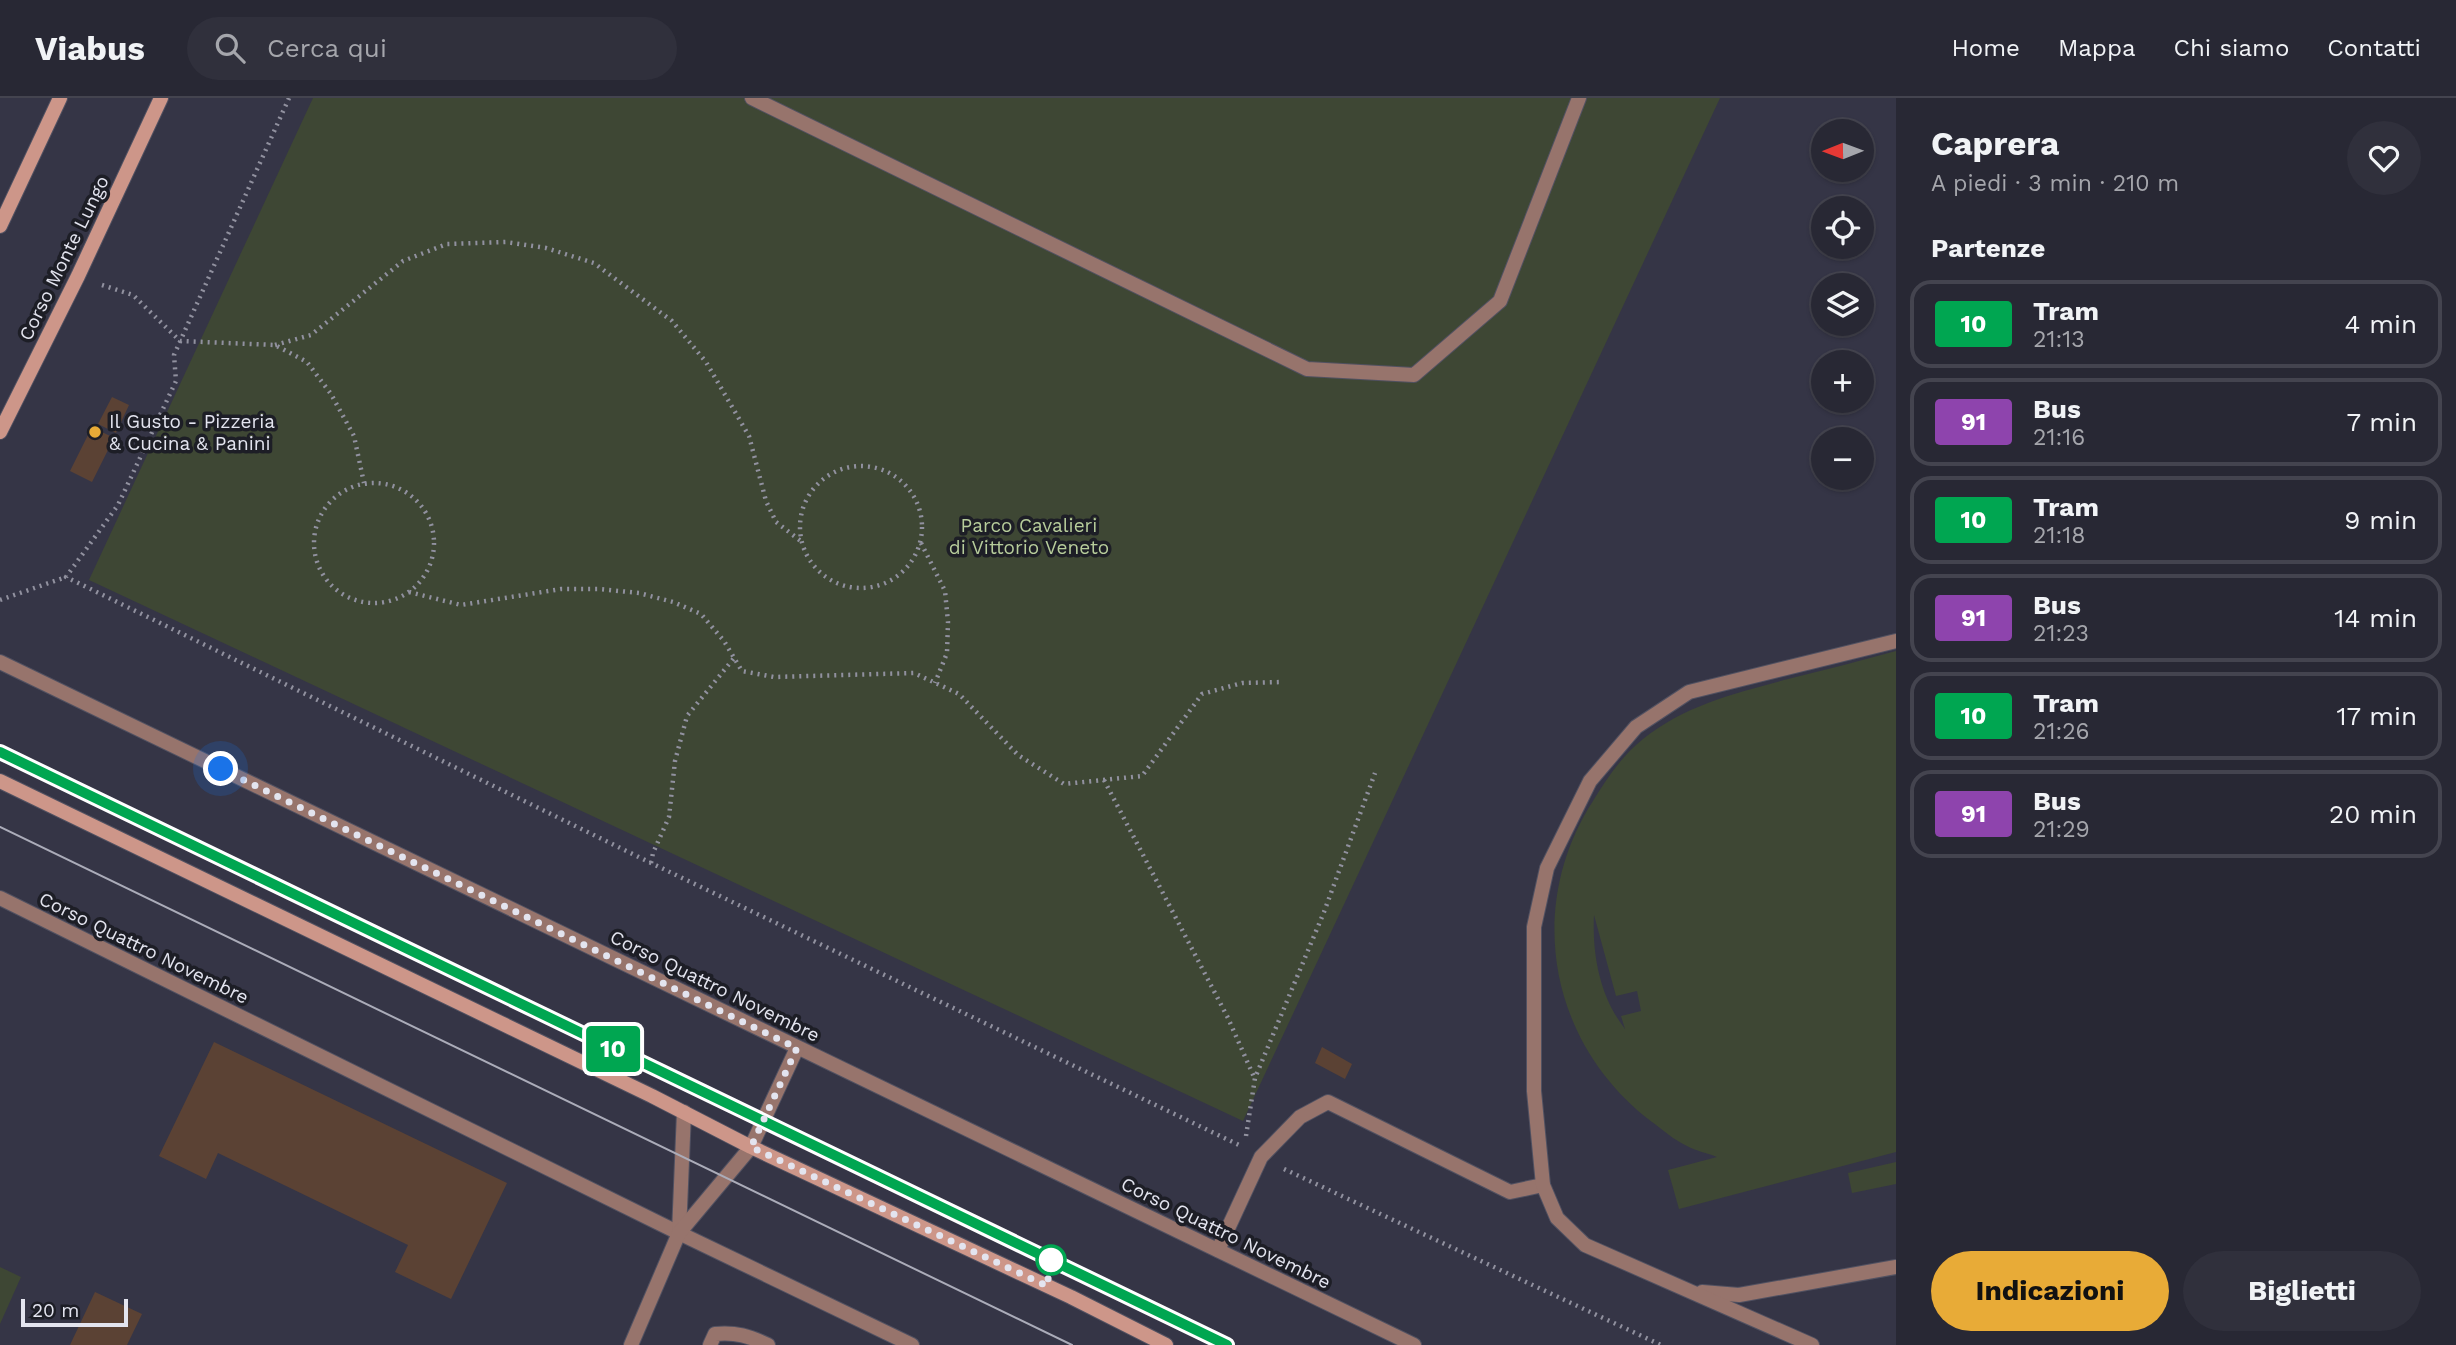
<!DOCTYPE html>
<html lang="it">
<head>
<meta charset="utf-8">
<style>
  :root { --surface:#282834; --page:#30303c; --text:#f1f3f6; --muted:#a5a6ac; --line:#44444f; --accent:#e8ab37 }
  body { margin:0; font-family:"Work Sans",sans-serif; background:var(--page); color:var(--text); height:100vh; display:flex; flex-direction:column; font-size:26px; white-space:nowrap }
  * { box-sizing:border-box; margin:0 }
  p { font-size:23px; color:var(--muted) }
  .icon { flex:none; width:38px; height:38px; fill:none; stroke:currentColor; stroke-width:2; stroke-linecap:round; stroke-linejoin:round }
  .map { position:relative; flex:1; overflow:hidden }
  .drawer { display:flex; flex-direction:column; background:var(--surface); width:560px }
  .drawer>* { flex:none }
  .badge { padding:0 14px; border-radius:5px; font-size:24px; line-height:46px }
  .needle { width:46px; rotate:269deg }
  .buttons { position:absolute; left:1811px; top:21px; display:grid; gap:14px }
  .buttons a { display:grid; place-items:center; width:63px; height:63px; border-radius:50%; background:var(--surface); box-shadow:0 2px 5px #0004,0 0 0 2px var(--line); font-size:35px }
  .scale { position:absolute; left:21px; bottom:18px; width:107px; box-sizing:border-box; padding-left:7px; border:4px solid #e3e4ef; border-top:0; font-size:19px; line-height:24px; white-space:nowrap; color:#e3e4ef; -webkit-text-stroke:5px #1d1e26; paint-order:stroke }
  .you { position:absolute; width:35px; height:35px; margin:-18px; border:5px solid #fff; border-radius:50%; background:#1a73e8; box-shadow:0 0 0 10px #1a73e833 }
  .map>.badge { position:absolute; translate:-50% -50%; box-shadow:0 0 0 4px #fff }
  h2 { padding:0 35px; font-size:26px; line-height:63px }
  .round { display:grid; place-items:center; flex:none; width:74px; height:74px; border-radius:37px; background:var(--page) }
  .overview { display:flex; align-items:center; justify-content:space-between; height:119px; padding:0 35px }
  h1 { font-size:33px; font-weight:700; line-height:52px }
  .cta { display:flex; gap:14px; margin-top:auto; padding:14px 35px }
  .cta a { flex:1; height:80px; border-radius:42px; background:var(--accent); color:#111; font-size:28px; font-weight:700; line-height:80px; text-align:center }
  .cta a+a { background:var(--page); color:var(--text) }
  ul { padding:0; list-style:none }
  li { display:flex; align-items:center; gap:21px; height:88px; margin:0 14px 10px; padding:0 21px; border:4px solid var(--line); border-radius:21px }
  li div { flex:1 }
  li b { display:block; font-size:26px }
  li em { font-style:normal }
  li .badge { min-width:77px; font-weight:700; text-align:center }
  header { display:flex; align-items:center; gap:42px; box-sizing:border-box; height:98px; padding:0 35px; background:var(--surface); border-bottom:2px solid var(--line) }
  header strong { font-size:33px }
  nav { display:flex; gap:38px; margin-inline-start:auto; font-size:24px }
  .search { width:490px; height:63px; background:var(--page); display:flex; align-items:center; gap:18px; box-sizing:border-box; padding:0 24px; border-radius:38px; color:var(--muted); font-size:26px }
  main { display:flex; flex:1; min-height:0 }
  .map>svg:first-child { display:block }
</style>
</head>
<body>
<header>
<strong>Viabus</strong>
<div class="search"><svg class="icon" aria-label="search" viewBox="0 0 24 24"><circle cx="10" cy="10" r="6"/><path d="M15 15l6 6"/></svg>Cerca qui</div>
<nav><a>Home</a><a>Mappa</a><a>Chi siamo</a><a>Contatti</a></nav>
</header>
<main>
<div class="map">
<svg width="1896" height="1247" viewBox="0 0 1896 1247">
  <rect width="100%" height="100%" fill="#353546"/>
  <g fill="#3e4734" fill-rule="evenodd">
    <polygon points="313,0 1720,0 1243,1023 89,482"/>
    <path d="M1896,553v501l-217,57 -11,-39 49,-13c-10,-4 -21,-6 -30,-11 -13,-6 -24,-16 -35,-24 -102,-77 -128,-214 -59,-321 14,-23 28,-44 50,-62 42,-34 93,-46 145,-60 36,-9 72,-18 108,-28zM1594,817l22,81 21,-5 4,20 -20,5 4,13c-25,-32 -33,-74 -31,-114z"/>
    <polygon points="1896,1064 1896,1086 1852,1095 1848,1075"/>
    <polygon points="0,1169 21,1179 0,1226"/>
  </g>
  <g fill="#5b4234">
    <polygon points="112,299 129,307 116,335 98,326"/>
    <polygon points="92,329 114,340 92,384 70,373"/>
    <polygon points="214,944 507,1085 451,1201 395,1174 408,1147 218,1055 206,1081 159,1058"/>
    <polygon points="1322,949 1352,966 1345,981 1315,965"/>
    <polygon points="95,1194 142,1216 127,1247 70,1247"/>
  </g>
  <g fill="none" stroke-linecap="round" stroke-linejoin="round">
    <defs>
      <g id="lane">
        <polyline points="752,0 1307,271 1414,277 1500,203 1579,0"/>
        <polyline points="1218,1152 1261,1059 1300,1019 1328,1004 1510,1094 1543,1087"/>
        <polyline points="1702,1194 1739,1197 1896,1169"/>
        <path d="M710,1247l5,-11c21,-2 34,2 53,11"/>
        <polyline points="1812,1247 1585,1147 1557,1120 1543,1087 1534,993 1534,829 1547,770 1590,683 1636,629 1689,594 1896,543"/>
      </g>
      <g id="street">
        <polyline points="0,564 1414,1247"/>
        <polyline points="0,800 679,1135 912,1247"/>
        <polyline points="679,1135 684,1014"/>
        <polyline points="631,1247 679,1135 751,1049 797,950"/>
      </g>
      <g id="secondary">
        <polyline points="0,128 60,0"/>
        <polyline points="0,334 78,178 161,0"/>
        <polyline points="0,683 652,998 751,1049 1071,1199 1166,1247"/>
      </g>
    </defs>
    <use href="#lane" stroke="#515161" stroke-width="16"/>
    <use href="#street" stroke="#515161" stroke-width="16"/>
    <use href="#secondary" stroke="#515161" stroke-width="16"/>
    <g stroke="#91919f" stroke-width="4.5" stroke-dasharray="2 5" stroke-linecap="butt">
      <polyline points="289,0 174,257 176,283 118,407 66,479 651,765 1239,1047"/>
      <polyline points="102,187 133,197 180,243 275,247 307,264 331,296 354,338 364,385"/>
      <polyline points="275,247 311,237 403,163 447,146 506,144 546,150 594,165 672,223 706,264 749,338 766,403 776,424 802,444"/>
      <circle cx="861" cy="429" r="61"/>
      <circle cx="374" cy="445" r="60"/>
      <polyline points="921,445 945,493 948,524 947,555 935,585"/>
      <polyline points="409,494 461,507 561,491 599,491 639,495 673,504 701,516 724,543 742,573 774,579 914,575 959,596 1018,657 1064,686 1142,678 1202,596 1242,585 1283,584"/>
      <polyline points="0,502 66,479"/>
      <polyline points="1104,682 1228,920 1254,979"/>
      <polyline points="651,765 653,755 669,719 675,663 687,618 734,560"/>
      <polyline points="1246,1038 1255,980 1324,814 1375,675"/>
      <polyline points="1284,1071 1661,1247"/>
    </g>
    <use href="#lane" stroke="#97746c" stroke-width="14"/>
    <use href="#street" stroke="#97746c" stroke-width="14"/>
    <use href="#secondary" stroke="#cd9689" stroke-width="14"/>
    <g stroke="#abacb9" stroke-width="2">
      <polyline points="0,654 1227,1247"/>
      <polyline points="0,729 1072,1247"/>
    </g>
  </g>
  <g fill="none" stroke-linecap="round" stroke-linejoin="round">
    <defs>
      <polyline id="line" points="0,654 1227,1247"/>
    </defs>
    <use href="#line" stroke="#fff" stroke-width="16"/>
    <use href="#line" stroke="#00a651" stroke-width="10"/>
    <polyline stroke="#e3e4ef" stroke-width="7" stroke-dasharray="0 12.6" points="221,671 797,950 751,1049 1047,1188 1051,1162"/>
  </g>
  <circle fill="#e8ab37" stroke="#1d1e26" stroke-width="2.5" cx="95" cy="334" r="7"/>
  <circle fill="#fff" stroke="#00a651" stroke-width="3.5" cx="1051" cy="1162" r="14"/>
  <g text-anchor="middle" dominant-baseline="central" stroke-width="7" stroke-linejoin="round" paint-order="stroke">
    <g font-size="19" fill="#e3e4ef" stroke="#1d1e26">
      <text transform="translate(64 160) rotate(-64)">Corso Monte Lungo</text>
      <text transform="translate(144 850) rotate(26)">Corso Quattro Novembre</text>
      <text transform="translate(715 888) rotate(26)">Corso Quattro Novembre</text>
      <text transform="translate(1226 1135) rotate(26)">Corso Quattro Novembre</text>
    </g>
    <g font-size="19" fill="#e3e4ef" stroke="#1d1e26" text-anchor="start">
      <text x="109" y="323">Il Gusto - Pizzeria<tspan x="109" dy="22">&amp; Cucina &amp; Panini</tspan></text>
    </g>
    <g font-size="19" fill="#b7cd9b" stroke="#1d1e26">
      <text x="1029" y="427">Parco Cavalieri<tspan x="1029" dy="22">di Vittorio Veneto</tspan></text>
    </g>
  </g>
</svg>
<div class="buttons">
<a><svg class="needle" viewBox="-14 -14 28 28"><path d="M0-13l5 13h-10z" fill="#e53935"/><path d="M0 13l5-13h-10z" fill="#a5a6ac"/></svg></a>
<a><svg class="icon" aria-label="locate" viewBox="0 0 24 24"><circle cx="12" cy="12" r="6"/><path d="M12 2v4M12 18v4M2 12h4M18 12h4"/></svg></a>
<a><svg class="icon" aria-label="layers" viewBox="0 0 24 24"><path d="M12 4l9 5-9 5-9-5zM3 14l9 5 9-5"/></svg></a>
<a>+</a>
<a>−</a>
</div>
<div class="scale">20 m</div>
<div class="you" style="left:221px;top:671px"></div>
<b class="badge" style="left:613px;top:951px;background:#00a651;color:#fff">10</b>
</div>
<section class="drawer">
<div class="overview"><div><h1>Caprera</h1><p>A piedi · 3 min · 210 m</p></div><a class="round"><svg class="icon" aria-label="heart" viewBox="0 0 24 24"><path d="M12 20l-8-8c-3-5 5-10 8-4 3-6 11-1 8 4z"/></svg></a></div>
<h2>Partenze</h2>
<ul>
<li><span class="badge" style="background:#00a651;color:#fff">10</span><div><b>Tram</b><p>21:13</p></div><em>4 min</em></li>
<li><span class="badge" style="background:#8e44ad;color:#fff">91</span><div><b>Bus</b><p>21:16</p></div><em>7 min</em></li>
<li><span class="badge" style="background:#00a651;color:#fff">10</span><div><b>Tram</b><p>21:18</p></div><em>9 min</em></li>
<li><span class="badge" style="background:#8e44ad;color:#fff">91</span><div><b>Bus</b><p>21:23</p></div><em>14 min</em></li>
<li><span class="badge" style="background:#00a651;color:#fff">10</span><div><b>Tram</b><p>21:26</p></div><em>17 min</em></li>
<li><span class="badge" style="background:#8e44ad;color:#fff">91</span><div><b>Bus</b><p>21:29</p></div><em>20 min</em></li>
</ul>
<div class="cta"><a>Indicazioni</a><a>Biglietti</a></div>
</section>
</main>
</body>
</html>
